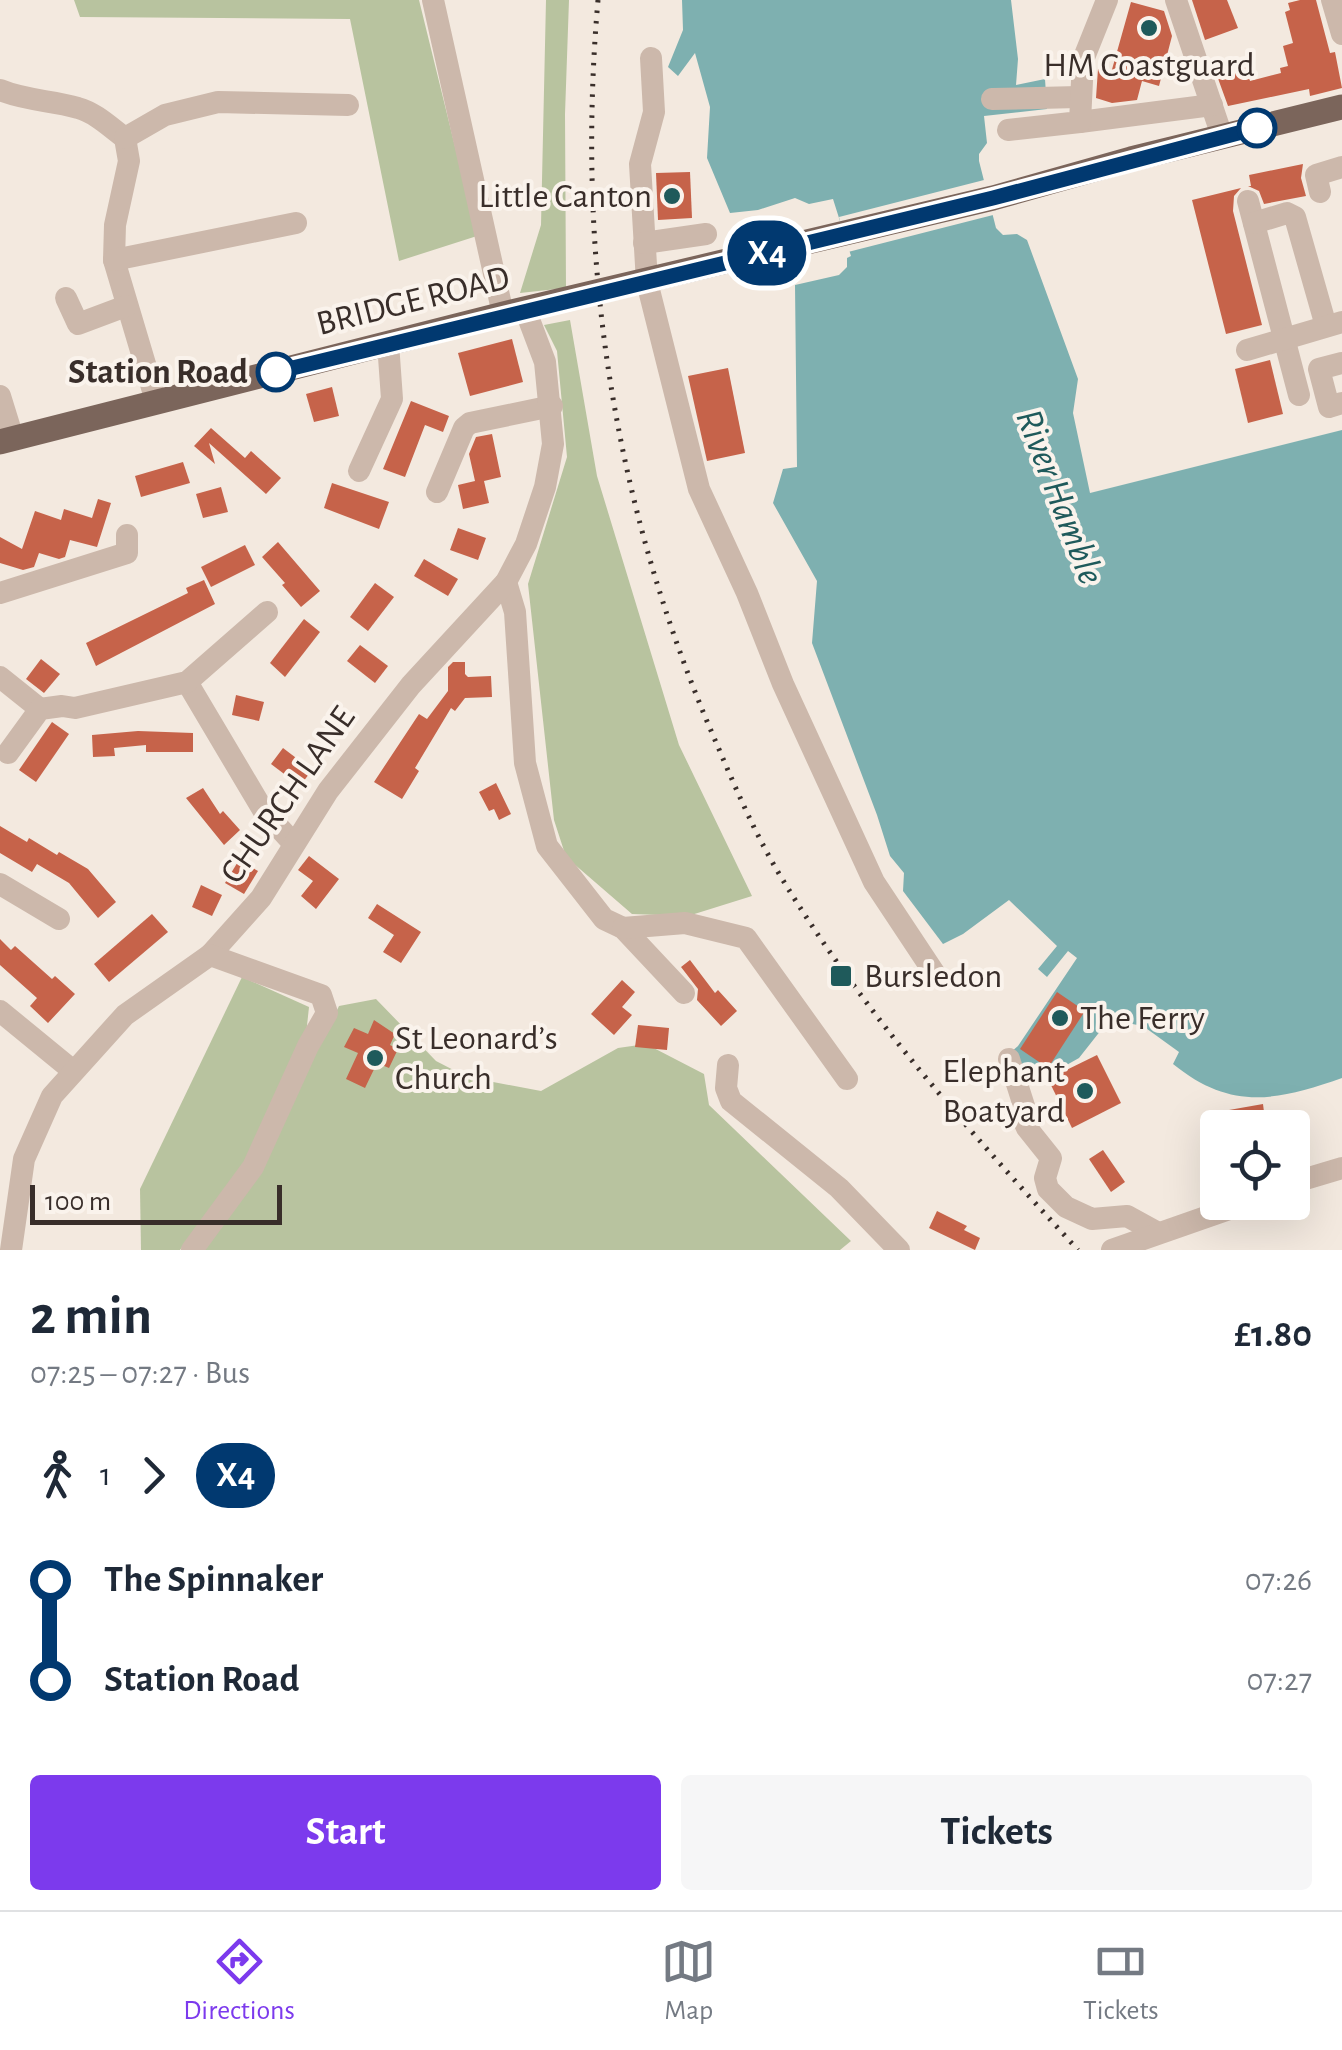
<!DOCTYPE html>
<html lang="en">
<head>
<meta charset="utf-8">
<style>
  :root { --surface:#fff; --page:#f6f6f7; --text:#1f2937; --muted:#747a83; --line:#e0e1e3; --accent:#7c3aed }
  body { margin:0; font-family:"Alegreya Sans",sans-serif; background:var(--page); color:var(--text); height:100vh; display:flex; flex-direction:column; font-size:38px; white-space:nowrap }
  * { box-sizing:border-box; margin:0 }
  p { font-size:32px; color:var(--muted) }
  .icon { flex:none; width:55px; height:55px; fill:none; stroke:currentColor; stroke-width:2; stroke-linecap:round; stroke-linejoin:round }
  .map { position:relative; height:1250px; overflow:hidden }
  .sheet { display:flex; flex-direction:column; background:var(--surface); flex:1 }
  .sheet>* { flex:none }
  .badge { padding:0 20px; border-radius:32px; font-size:35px; line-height:65px }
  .fabs { position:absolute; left:1200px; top:1110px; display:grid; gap:20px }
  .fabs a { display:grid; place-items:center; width:110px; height:110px; border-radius:10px; background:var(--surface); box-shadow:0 10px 40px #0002; font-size:50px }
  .scale { position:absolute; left:30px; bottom:25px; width:252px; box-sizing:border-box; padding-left:10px; border:5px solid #392e2a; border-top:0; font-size:28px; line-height:35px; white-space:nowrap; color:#392e2a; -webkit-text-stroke:8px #faf3ec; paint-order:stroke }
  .map>.badge { position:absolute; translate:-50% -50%; box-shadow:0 0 0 5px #fff }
  .legs { display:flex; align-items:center; gap:15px; height:110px; padding:0 30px; font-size:32px }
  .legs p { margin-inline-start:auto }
  .summary { display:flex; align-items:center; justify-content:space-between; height:170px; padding:0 30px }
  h1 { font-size:55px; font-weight:700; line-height:75px }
  .button { display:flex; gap:20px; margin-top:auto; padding:20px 30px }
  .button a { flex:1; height:115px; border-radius:10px; background:var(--accent); color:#fff; font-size:40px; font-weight:700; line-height:115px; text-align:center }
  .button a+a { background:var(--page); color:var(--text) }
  ul { padding:0 30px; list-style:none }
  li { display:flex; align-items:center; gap:35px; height:100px; font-size:38px }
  li i { display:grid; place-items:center; width:15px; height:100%; margin:0 12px; background:currentColor }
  li i::after { content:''; width:25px; height:25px; margin:-12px; border:8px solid; border-radius:50%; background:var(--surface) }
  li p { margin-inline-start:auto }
  li:first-child i { background:linear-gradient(#0000 50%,currentColor 0) }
  li:last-child i { background:linear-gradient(currentColor 50%,#0000 0) }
  .menu { display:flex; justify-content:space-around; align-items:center; height:140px; border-top:2px solid var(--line); background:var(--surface); font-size:28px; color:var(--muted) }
  .menu a { display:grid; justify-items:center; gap:5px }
  .menu .active { color:var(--accent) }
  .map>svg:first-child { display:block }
</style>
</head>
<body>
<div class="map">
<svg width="1342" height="1250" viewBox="0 0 1342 1250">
  <rect width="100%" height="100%" fill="#f3e9df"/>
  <g fill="#b8c39f">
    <polygon points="74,0 419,0 477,236 399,261 350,19 80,17"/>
    <polygon points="546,0 569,0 565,114 566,288 520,293 541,225"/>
    <polygon points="570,320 597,476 679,745 752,896 688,916 632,914 566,857 554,820 528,584 567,457 557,351 544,325"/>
    <polygon points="242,977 309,1007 306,1035 248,1161 180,1250 141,1250 140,1189"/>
    <polygon points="376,999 436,1061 467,1077 541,1091 618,1048 646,1044 704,1074 709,1105 851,1241 840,1250 200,1250 269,1149 339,1006"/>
  </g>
  <path fill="#7eb0b0" d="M682,0h329l7,59 -2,26 29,-6 2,30 -63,7 3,27 -8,11v7l17,67 7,7 14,-1 10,6 51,139 -5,34 17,80 252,-63v648c-66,23 -111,33 -169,-14l6,-12 -36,-26 -16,-3 -4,8 -17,-3 -1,-3 -26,33 -39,22 -13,-3 -16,-25 7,-6 59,-88 -9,-7 -21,26 -9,-8 19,-23 -48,-46 -46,34 -20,10 -40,-53 1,-18 -14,-17 -13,-41 -65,-172 5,-62 -44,-78 10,-34 14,-2 -2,-182 44,-10 8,-8v-9l4,-2 -18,-57 -24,5 -14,-6 -37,12 -28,3 -23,-55 3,-51 -15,-54 -17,23 -10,-9 15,-37z"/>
  <polygon fill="#f3e9df" points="988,179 997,214 848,252 839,217"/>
  <g fill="#c6634a">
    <polygon points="1192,0 1227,0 1238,28 1205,40"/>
    <polygon points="1300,0 1316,0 1330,53 1335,52 1342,88 1310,96 1309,89 1228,106 1216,73 1247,67 1250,81 1281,73 1280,68 1288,66 1283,46 1293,43 1285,12 1290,10 1288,3"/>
    <polygon points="1131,2 1164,11 1172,36 1159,86 1142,81 1137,100 1112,103 1096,98 1098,69 1111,73"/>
    <polygon points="1303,164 1301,178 1306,196 1264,204 1259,191 1248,186 1251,186 1249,175"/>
    <polygon points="690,172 692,218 658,220 656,173"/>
    <polygon points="1241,188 1234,196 1233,211 1262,325 1226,334 1192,200"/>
    <polygon points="512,339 523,382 470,396 458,353"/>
    <polygon points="1270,360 1283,414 1248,423 1235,369"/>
    <polygon points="728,368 745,453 707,461 688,376"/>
    <polygon points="332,387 339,416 314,422 306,394"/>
    <polygon points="411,401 449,416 443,432 425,425 405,477 383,469"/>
    <polygon points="211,428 245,458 251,451 281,478 266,494 209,443 215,464 194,446"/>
    <polygon points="492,434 501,477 484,481 489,503 463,509 458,485 475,481 469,454 476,437"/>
    <polygon points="183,462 190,483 141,497 135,476"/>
    <polygon points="332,483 389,502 379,529 324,508"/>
    <polygon points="221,487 228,512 203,518 196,494"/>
    <polygon points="98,499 111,503 97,547 70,540 65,557 59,559 39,553 34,567 23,570 0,563 0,537 22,549 35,511 61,520 64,509 92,518"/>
    <polygon points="458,528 486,538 478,560 450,550"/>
    <polygon points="278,542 320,591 301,607 282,585 285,583 262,557"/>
    <polygon points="245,545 255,565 211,587 201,567"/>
    <polygon points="424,559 458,579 448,596 414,576"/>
    <polygon points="204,580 215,604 96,666 86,643 188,593 186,588"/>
    <polygon points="375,583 394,597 368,631 350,617"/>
    <polygon points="304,619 320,632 285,677 270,663"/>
    <polygon points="360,645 388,666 375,683 347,661"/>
    <polygon points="41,659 60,674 44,693 26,679"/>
    <polygon points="453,662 465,662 465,674 468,677 491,676 492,697 465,698 455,711 451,708 415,768 419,771 402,799 374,782 419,714 427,719 448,691 448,667"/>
    <polygon points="236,695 264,702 259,721 232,715"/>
    <polygon points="52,722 69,734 36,782 19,770"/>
    <polygon points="138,731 193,733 193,752 146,752 146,745 114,748 115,756 93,757 92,735"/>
    <polygon points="283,748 312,770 300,786 271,764"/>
    <polygon points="496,783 511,814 499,820 494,809 489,811 479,792"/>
    <polygon points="203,788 220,814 223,811 240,830 224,845 186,798"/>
    <polygon points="0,826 27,842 29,838 57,855 59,852 88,869 116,902 98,918 69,883 37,864 32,872 0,853"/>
    <polygon points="309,856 339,879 316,909 301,896 313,881 298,870"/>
    <polygon points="239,860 258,871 244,894 225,883"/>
    <polygon points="201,885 222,895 212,916 192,907"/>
    <polygon points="377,904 421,932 401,963 383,952 394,935 368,918"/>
    <polygon points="152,914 168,932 109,982 94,964"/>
    <polygon points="0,939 11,950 15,946 52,979 55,976 75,994 48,1023 30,1006 37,998 0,965"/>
    <polygon points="690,960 715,993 718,990 737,1011 721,1026 697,1000 698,989 681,967"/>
    <polygon points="622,980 635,992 622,1007 632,1015 614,1035 591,1014"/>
    <polygon points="1057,992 1085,1011 1048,1068 1020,1049"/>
    <polygon points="374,1020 395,1034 390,1045 398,1049 389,1068 377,1063 365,1088 346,1079 358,1053 344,1047 354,1028 368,1034"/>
    <polygon points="638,1025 669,1028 667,1050 635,1047"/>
    <polygon points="1097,1055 1121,1103 1072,1128 1048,1079"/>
    <polygon points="1263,1104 1266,1128 1232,1128 1229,1110"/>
    <polygon points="1103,1150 1125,1182 1111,1192 1089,1159"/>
    <polygon points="937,1211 967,1226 964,1230 980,1238 975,1250 929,1228"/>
  </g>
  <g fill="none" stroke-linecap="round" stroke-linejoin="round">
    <g stroke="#ccb8ab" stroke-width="22">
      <polyline points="433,0 503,314"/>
      <polyline points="1176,0 1222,136"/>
      <polyline points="1332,0 1342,34"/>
      <polyline points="651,58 654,112 640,164 647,282 699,489 747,593 783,684 874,882 937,977"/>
      <path d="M0,90c26,11 52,10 78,18 18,5 32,19 47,30l4,23 -14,64 -1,35 42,141"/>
      <polyline points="992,99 1079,97"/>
      <polyline points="1080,122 1212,105"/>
      <polyline points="1008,130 1080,122 1083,60 1107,0"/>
      <polyline points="125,138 165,115 218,102 348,105"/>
      <polyline points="1320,192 1316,175 1342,167"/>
      <polyline points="1248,201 1299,395"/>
      <polyline points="1254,223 1287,213 1295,217 1326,326"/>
      <polyline points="644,243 706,234"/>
      <polyline points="114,260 296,223"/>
      <polyline points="66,298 78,324 126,306"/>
      <polyline points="1247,350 1342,322"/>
      <polyline points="1342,363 1319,369 1329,407 1342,403"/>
      <polyline points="0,396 13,438"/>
      <polyline points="359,471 392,399 388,343"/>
      <polyline points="437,492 464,428 470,423 552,406"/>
      <polyline points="506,582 515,612 525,763 547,846 604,919 623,928 684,993"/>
      <polyline points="0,593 127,553 127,535"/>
      <polyline points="0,677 40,709"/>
      <polyline points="187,682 263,810 294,844"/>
      <polyline points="8,753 40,709 62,706 75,708 187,682 267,612"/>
      <polyline points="0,884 59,919"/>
      <polyline points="623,928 685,923 746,938 847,1079"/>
      <polyline points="0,1011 72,1070"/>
      <polyline points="1009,1059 1025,1109 1023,1119 1027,1128 1051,1158 1045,1178 1048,1189 1066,1207 1092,1219 1127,1216 1158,1233"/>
      <polyline points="728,1065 726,1088 731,1101 839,1188 899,1250"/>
      <polyline points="1292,1183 1342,1168"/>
      <polyline points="11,1250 24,1159 52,1096 125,1015 210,955 261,898 328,791 411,685 506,582 526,544 545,487 553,444 545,362 525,309"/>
      <polyline points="192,1250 253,1167 308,1046 327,1013 321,995 210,955"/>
      <polyline points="1112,1250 1249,1202"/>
    </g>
    <polyline stroke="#7b655b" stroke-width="25" points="0,442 503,314 993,198 1131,159 1342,107"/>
    <path stroke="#392e2a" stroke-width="5" stroke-dasharray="2.5 8" stroke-linecap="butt" d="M598,0c-22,251 13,494 111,726 22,51 43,103 72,151 83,137 189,255 297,373"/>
  </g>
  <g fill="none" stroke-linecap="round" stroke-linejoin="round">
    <defs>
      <polyline id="line-1" points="276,372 993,198 1257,128"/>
    </defs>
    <use href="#line-1" stroke="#fff" stroke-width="22"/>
    <use href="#line-1" stroke="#013970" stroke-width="15"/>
  </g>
  <g fill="#1f5a5b" stroke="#faf3ec" stroke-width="4">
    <circle cx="1149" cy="28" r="10"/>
    <circle cx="672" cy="196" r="10"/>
    <rect x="829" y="964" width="24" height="24" rx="5"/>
    <circle cx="1060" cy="1018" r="10"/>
    <circle cx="375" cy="1058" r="10"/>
    <circle cx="1085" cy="1091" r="10"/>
  </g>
  <g fill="#fff" stroke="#013970" stroke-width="5">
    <circle cx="1257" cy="128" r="18"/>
    <circle cx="276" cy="372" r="18"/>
  </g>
  <g text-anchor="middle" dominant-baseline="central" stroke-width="8" stroke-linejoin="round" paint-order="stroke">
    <g font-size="35" fill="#392e2a" stroke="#faf3ec" text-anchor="start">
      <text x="1149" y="65" text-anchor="middle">HM Coastguard</text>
      <text x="652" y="196" text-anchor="end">Little Canton</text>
      <text x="864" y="976">Bursledon</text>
      <text x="1080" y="1018">The Ferry</text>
      <text x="395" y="1038">St Leonard’s<tspan x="395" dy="40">Church</tspan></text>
      <text x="1065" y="1071" text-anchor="end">Elephant<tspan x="1065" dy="40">Boatyard</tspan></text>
    </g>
    <g font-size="35" fill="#392e2a" stroke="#faf3ec">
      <text transform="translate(413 301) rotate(-14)">BRIDGE ROAD</text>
      <text transform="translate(288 795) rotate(-55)">CHURCH LANE</text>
    </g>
    <g font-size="35" font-weight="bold" fill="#392e2a" stroke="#faf3ec" text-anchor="end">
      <text x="248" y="372">Station Road</text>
    </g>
    <g font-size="38" font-style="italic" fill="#1f5a5b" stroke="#faf3ec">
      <text transform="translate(1059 497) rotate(69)">River Hamble</text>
    </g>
  </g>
</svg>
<div class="fabs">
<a><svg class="icon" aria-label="locate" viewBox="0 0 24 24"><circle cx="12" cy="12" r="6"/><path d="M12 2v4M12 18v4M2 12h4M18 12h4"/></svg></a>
</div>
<div class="scale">100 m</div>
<b class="badge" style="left:767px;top:253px;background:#013970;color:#fff">X4</b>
</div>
<section class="sheet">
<div class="summary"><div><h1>2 min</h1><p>07:25 – 07:27 · Bus</p></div><b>£1.80</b></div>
<div class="legs"><svg class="icon" aria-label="walk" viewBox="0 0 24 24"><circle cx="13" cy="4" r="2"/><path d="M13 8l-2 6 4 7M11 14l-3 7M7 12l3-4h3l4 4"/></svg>1<svg class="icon" aria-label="forward" viewBox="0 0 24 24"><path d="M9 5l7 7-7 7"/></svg><b class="badge" style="background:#013970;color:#fff">X4</b></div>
<ul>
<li><i style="color:#013970"></i><b>The Spinnaker</b><p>07:26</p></li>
<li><i style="color:#013970"></i><b>Station Road</b><p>07:27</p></li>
</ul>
<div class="button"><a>Start</a><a>Tickets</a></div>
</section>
<nav class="menu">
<a class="active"><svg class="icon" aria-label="directions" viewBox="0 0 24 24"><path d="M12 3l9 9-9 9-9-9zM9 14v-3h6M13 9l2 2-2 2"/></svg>Directions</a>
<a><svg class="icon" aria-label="map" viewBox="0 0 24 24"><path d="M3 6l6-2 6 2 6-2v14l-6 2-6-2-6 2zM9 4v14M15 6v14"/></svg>Map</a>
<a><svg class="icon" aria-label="tickets" viewBox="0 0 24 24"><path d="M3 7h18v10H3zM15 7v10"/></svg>Tickets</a>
</nav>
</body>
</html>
